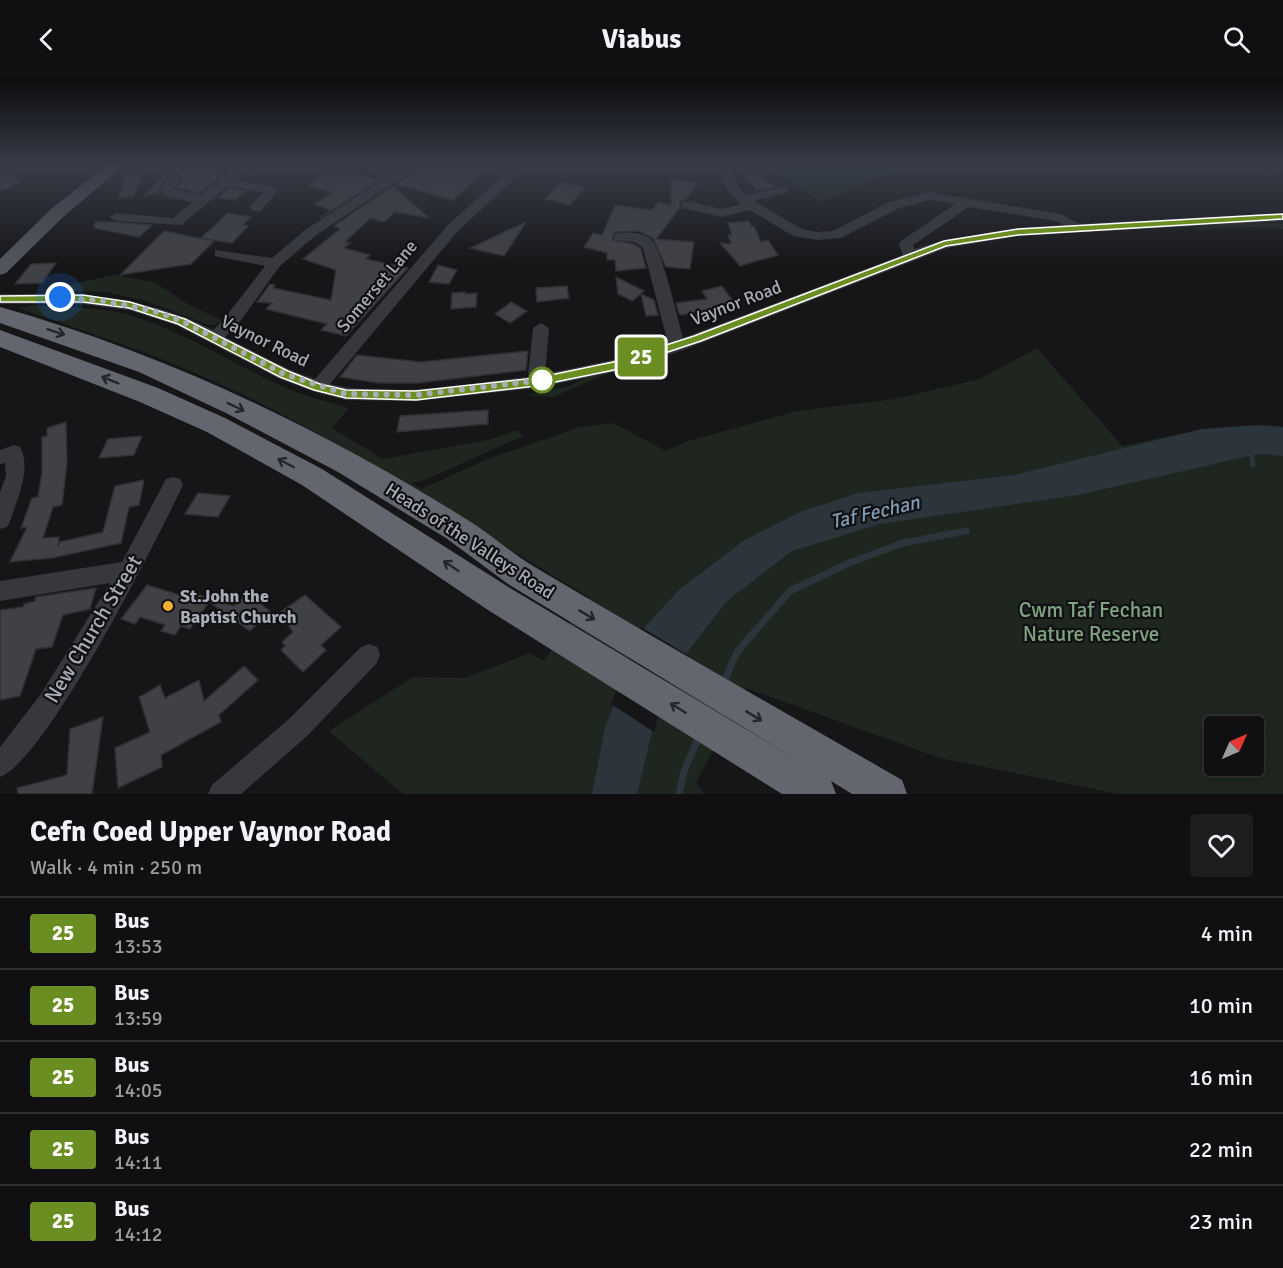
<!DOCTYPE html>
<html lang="en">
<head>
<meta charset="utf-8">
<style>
  :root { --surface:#101012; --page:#1e1e20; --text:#f1f3f6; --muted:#9c9d9f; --line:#303032 }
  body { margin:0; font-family:Signika,sans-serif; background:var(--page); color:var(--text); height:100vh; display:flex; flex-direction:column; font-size:22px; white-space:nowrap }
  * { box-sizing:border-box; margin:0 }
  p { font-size:20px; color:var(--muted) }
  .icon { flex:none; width:33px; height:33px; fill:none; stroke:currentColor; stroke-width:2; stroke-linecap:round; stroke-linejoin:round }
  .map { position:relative; height:716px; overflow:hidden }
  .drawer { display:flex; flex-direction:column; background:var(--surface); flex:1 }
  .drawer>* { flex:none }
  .badge { padding:0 12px; border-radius:4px; font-size:21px; line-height:39px }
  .needle { width:39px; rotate:45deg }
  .controls { position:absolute; left:1204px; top:638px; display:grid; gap:12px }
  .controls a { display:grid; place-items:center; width:60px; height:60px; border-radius:6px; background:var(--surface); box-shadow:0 3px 15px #0003,0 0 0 2px var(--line); font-size:30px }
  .you { position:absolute; width:30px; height:30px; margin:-15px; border:4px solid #fff; border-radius:50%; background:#1a73e8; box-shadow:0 0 0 9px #1a73e833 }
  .map>.badge { position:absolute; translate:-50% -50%; box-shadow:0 0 0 3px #fff }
  .round { display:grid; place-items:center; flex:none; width:63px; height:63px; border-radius:6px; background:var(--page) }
  .overview { display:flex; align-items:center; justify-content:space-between; height:102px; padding:0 30px }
  h1 { font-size:28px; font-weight:700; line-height:45px }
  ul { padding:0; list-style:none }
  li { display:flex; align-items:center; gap:18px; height:72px; padding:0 30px; border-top:2px solid var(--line) }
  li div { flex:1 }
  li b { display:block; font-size:22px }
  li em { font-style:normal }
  li .badge { min-width:66px; font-weight:700; text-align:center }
  header { display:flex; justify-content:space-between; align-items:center; height:78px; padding:0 30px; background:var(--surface); font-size:27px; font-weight:700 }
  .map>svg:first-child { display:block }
</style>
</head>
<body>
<header><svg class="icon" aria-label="back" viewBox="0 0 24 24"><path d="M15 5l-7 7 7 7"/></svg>Viabus<svg class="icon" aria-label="search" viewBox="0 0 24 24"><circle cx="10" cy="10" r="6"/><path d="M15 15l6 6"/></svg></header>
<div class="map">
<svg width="1283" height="716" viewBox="0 0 1283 716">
  <rect width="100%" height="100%" fill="#161618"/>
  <g fill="#1e261f" fill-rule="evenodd">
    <polygon points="767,87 909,87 820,124"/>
    <polygon points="1245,144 1283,145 1283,151 1247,149 1199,152 1194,149"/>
    <polygon points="115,197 154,204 191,228 222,242 215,247 209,247 143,222 106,214 59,213 71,206"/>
    <path d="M35,227c34,2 71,2 104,13 50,17 93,45 140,67 22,10 46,16 70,23l-17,20 51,31 109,-20 26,-9 5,6 -98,44 -13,3 9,6 67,-30 92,-32 33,-4 53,28 22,-10 109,-30 98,-12 84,-20 58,-31 85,98c54,-11 106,-25 161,-19v367h-164l-179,-36 -194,-70 -50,95 8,11h-301l-74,-63 84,-54 52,1 65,-25 14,8 45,-64c-123,-72 -241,-155 -371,-214 -65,-30 -133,-52 -201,-75zM1215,648h39v39h-39z"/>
    <polygon points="609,295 553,319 526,317 569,308 587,299"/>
  </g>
  <polygon fill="#2c353c" points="1258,347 1283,349 1283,378 1258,376 1078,417 880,446 792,473 727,523 664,604 637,716 592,716 605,650 642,552 679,512 743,463 800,434 858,415 1014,397 1202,351"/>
  <polygon fill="#161618" points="641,549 689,578 667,606 654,654 611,626"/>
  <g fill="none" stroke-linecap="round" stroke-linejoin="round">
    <g stroke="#2c353c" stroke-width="5">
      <polyline points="1251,371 1253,387"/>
      <polyline points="958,455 967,453"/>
    </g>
    <g stroke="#2c353c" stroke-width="7">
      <polyline points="723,606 737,574 790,513 849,485 903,465 966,453"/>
      <polyline points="679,716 684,693 699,658"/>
    </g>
  </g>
  <g fill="#404145" stroke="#303034" stroke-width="1.5">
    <polygon points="174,87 187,87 227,93 200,115 177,110 182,100 178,96 170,96 159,110 160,115 145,117"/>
    <polygon points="422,87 491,87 453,122 396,106"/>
    <polygon points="143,91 134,118 118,120 128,93"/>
    <polygon points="336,91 359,100 363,97 375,101 381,96 385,98 320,140 331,132 315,126 331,115 308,107"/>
    <polygon points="758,94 774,109 757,112 745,98"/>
    <polygon points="9,96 21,104 0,113 0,99"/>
    <polygon points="671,102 699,104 686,121 680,123 680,130 656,161 694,164 690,191 666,189 653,160 639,153 614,154 612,162 634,166 641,171 646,190 616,193 615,182 607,182 607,175 584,169 593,155 602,157 615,127 652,132 658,124 671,127"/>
    <polygon points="561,104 584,110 570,127 545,121"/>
    <polygon points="393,108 429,140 395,134 384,144 370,140 345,164 350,165 344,170 370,177 366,181 408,190 346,258 321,252 327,246 266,231 272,225 257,224 270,206 275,207 273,210 331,222 336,192 303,181 340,151 334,148"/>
    <polygon points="229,110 246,113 235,122 218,120"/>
    <polygon points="228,135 251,139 243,147 248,148 232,165 201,160"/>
    <polygon points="749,143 751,148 754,148 761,164 768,162 778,177 740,188 720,165 731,166 728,157 732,157 728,145"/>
    <polygon points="95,144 113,144 152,147 139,159 94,150"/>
    <polygon points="526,144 504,178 470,170"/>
    <polygon points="164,153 214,163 191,186 120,197"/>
    <polygon points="56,185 42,205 15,206 31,186"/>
    <polygon points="438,187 457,192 449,206 429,204"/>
    <polygon points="616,199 644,213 632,223 618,216"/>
    <polygon points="567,208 569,220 537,224 536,210"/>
    <polygon points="722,208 737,229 681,237 679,235 676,225 707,221 702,213"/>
    <polygon points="465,214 465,216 477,215 476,229 451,231 452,215"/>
    <polygon points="641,216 654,222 658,237 646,238"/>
    <polygon points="511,224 527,233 510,245 495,236"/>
    <polygon points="528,273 526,292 418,305 379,305 340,299 357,277 421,284"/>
    <polygon points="488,332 488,346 397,354 400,338"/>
    <polygon points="66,344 67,385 62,427 53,429 43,460 59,459 58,469 60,464 103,454 115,408 144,402 139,427 129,429 121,465 52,480 10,484 27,449 21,450 32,420 38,419 42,394 42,359 47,358 47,350"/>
    <polygon points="142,358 134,377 99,380 108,361"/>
    <polygon points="198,415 230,418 218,439 185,436"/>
    <polygon points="147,507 186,519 190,514 234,528 247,516 270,533 250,553 209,524 190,551 181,548 175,557 161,553 165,547 140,539 135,546 121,541"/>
    <polygon points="96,510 90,531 63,537 52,569 36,571 20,618 0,622 0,532 23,529 24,526 35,523 36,519"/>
    <polygon points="305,517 341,549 321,567 326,572 303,594 281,572 285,568 282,564 293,554 279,535"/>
    <polygon points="244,588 258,602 219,637 221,644 161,677 162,689 118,710 115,670 150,654 139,619 160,607 165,620 199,602 204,623"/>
    <polygon points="103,639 92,716 18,716 17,710 67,697 70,651"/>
  </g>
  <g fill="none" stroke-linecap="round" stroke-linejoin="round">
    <g fill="#37383d" fill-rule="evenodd">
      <polygon points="238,87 252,87 235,102 272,108 278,112 261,133 256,134 249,130 263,114 228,108 181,147 116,143 109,139 116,135 173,140 193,124 163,118 161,111 170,98 178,98 180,101 174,112 201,117"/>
      <path d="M362,87h21l16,5 6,-5h15l-105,71 -35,30 -44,61 -11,10 65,33 25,9 133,-154 67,-60h14l-71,66 -128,153c61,15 137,-1 198,-7l5,-49 8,-5 8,5 -4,46 68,-14 55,-17 -25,-95 -8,-6 -21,-2v-6c11,-3 28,-2 37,5 11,10 27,81 32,99l220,-83 -4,-11 2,-3 54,-37 -26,-4 -30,8 -58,30 -24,2 -24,-4 -43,-26 -28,7 -40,-9v-6l5,-1 35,8 19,-5 -14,-14 -11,-25h12l11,23 7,7 42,-9v6l-34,9 48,28 15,3 16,-1 56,-29 40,-10 131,22 20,10 203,-11v8l-265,15 -71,12 -264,102 -69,22 -78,16 -120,13 -70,-1 -34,-9 -34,-13 -102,-53 -47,-15 -46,-6h-83v-10c77,0 142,0 213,36l11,-11 41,-53 -50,-10v-6l57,8 33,-28 85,-55zM969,129l87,14 8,4 -46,3 -74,12 -30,9 -1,-4z"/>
      <polygon points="535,87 591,87 580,97"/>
      <path d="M14,367l6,2c12,22 -3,52 -10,74l-3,6 -7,2v-37l6,-16 -1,-13 -5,1v-14z"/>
      <path d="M173,399l7,2 3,6c-26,54 -135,273 -183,292v-30l41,-53 69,-111 -110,18v-20l122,-19 44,-83z"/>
      <polygon points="369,566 377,569 380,577 377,585 307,658 241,716 208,716 212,707 289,641 361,569"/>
    </g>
    <polygon fill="#53555c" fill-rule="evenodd" points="107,87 124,87 63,139 6,195 0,197 0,181 51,131"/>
    <path fill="#63666e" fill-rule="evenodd" d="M0,229c164,46 322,122 466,212 23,14 44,33 67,47 122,73 246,143 369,214l5,14h-55l-21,-13 5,13h-54l-294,-184 -186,-125 -95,-53 -67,-30 -140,-55v-17l158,58 67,30 97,51 188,119 294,176 -296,-180 -62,-46 -108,-66 -112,-59 -87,-41 -139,-49z"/>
  </g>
  <defs><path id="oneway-shaft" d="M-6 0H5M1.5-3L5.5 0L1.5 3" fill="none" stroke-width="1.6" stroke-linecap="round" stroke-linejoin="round" transform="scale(1.5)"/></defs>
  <g stroke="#26262a">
    <use href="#oneway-shaft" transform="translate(56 254) rotate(18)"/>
    <use href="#oneway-shaft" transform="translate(110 302) rotate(-158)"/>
    <use href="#oneway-shaft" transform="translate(236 329) rotate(26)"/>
    <use href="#oneway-shaft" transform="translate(286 385) rotate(-152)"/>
    <use href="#oneway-shaft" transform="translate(451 488) rotate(-146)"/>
    <use href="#oneway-shaft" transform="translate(587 537) rotate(31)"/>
    <use href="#oneway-shaft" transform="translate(678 630) rotate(-148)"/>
    <use href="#oneway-shaft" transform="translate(754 638) rotate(31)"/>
  </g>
  <linearGradient id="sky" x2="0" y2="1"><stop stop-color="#0c0c0d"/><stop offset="0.46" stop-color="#363c48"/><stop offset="1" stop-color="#363c48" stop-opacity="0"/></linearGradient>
  <rect width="1283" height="188" fill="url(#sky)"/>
  <polygon fill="#6b8e23" stroke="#fff" stroke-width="1.5" points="1283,136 1283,141 1018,157 946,168 701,263 614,292 536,308 416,322 346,320 314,312 280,299 178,246 129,230 83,224 0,224 0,218 83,217 130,224 185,241 288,293 320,306 346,312 416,313 536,300 613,284 694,258 944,163 1018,151"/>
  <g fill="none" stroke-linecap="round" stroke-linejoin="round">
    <polyline stroke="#a8adb8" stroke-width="6" stroke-dasharray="0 10.8" points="60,219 104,223 154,233 182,243 284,296 346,316 416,317 542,302"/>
  </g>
  <circle fill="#fff" stroke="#6b8e23" stroke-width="3" cx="542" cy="302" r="12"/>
  <circle fill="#f2b134" stroke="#111113" stroke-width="2" cx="168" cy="528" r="6"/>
  <g text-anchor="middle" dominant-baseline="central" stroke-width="4.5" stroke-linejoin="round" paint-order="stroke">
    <g font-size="18" fill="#a8adb8" stroke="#111113">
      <text transform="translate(377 208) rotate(-50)">Somerset Lane</text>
      <text transform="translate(736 225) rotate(-21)">Vaynor Road</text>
      <text transform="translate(265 263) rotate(26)">Vaynor Road</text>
      <text transform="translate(470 463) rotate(33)">Heads of the Valleys Road</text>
    </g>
    <g font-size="18" font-weight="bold" fill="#a8adb8" stroke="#111113" text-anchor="start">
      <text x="180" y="518">St.John the<tspan x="180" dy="21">Baptist Church</tspan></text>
    </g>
    <g font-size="20" font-style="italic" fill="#7f9bb3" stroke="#111113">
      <text transform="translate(875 434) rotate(-13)">Taf Fechan</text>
    </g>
    <g font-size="21" fill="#7fa381" stroke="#111113">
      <text x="1091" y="532">Cwm Taf Fechan<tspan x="1091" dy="24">Nature Reserve</tspan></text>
    </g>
    <g font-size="21" fill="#a8adb8" stroke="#111113">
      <text transform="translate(93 551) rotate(-59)">New Church Street</text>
    </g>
  </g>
</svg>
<div class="controls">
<a><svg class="needle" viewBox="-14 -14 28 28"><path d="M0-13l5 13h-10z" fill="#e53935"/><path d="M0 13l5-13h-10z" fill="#9c9d9f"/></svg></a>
</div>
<div class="you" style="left:60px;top:219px"></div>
<b class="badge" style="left:641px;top:279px;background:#6b8e23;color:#fff">25</b>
</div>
<section class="drawer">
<div class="overview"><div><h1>Cefn Coed Upper Vaynor Road</h1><p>Walk · 4 min · 250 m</p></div><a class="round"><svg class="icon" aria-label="heart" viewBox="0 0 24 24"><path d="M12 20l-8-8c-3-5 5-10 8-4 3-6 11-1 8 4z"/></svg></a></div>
<ul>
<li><span class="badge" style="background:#6b8e23;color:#fff">25</span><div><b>Bus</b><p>13:53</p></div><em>4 min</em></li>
<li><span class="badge" style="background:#6b8e23;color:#fff">25</span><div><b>Bus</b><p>13:59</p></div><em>10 min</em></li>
<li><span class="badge" style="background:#6b8e23;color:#fff">25</span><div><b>Bus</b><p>14:05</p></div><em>16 min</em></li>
<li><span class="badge" style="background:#6b8e23;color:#fff">25</span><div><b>Bus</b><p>14:11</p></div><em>22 min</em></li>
<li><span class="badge" style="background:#6b8e23;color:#fff">25</span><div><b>Bus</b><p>14:12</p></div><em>23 min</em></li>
</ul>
</section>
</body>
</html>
